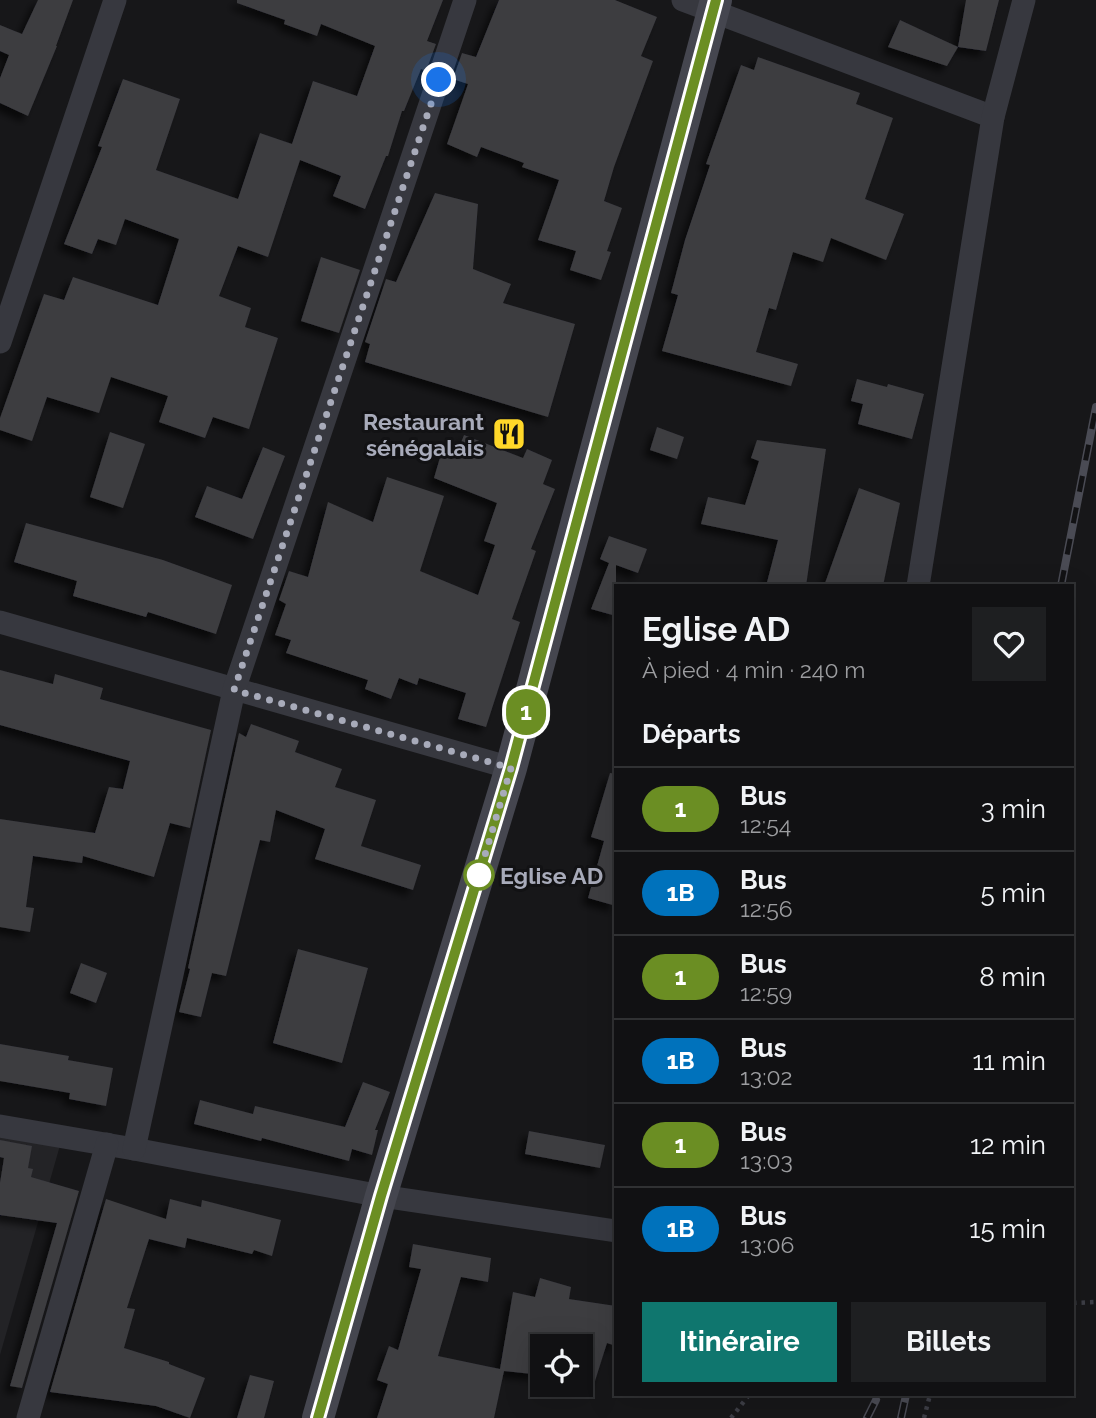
<!DOCTYPE html>
<html lang="fr">
<head>
<meta charset="utf-8">
<style>
  :root { --surface:#111113; --page:#1e1f21; --text:#f1f3f6; --muted:#9c9da0; --line:#303133; --accent:#0f766e }
  body { margin:0; font-family:Raleway,sans-serif; background:var(--page); color:var(--text); height:100vh; display:flex; flex-direction:column; font-size:26px; white-space:nowrap }
  * { box-sizing:border-box; margin:0 }
  p { font-size:23px; color:var(--muted) }
  .icon { flex:none; width:38px; height:38px; fill:none; stroke:currentColor; stroke-width:2; stroke-linecap:round; stroke-linejoin:round }
  .map { position:relative; flex:1; overflow:hidden }
  .sheet { position:absolute; left:614px; top:584px; width:460px; height:812px; display:flex; flex-direction:column; background:var(--surface); border-radius:0px; box-shadow:0 7px 28px #0002,0 0 0 2px var(--line) }
  .sheet>* { flex:none }
  .badge { padding:0 14px; border-radius:23px; font-size:24px; line-height:46px }
  .buttons { position:absolute; left:530px; top:1334px; display:grid; gap:14px }
  .buttons a { display:grid; place-items:center; width:63px; height:63px; border-radius:0px; background:var(--surface); box-shadow:0 7px 28px #0002,0 0 0 2px var(--line); font-size:35px }
  .you { position:absolute; width:35px; height:35px; margin:-18px; border:5px solid #fff; border-radius:50%; background:#1a73e8; box-shadow:0 0 0 10px #1a73e833 }
  .map>.badge { position:absolute; translate:-50% -50%; box-shadow:0 0 0 4px #fff }
  h2 { padding:0 28px; font-size:26px; line-height:63px }
  .round { display:grid; place-items:center; flex:none; width:74px; height:74px; border-radius:0px; background:var(--page) }
  .summary { display:flex; align-items:center; justify-content:space-between; height:119px; padding:0 28px }
  h1 { font-size:33px; font-weight:700; line-height:52px }
  .action { display:flex; gap:14px; margin-top:auto; padding:14px 28px }
  .action a { flex:1; height:80px; border-radius:0px; background:var(--accent); color:#fff; font-size:28px; font-weight:700; line-height:80px; text-align:center }
  .action a+a { background:var(--page); color:var(--text) }
  ul { padding:0; list-style:none }
  li { display:flex; align-items:center; gap:21px; height:84px; padding:0 28px; border-top:2px solid var(--line) }
  li div { flex:1 }
  li b { display:block; font-size:26px }
  li em { font-style:normal }
  li .badge { min-width:77px; font-weight:700; text-align:center }
  .map>svg:first-child { display:block }
</style>
</head>
<body>
<div class="map">
<svg width="1096" height="1418" viewBox="0 0 1096 1418">
  <defs>
    <filter id="shadow"><feDropShadow dx="-6" dy="6" stdDeviation="3.5" flood-color="#0009"/></filter>
  </defs>
  <rect width="100%" height="100%" fill="#171719"/>
  <polygon fill="#232326" points="0,1132 61,1142 0,1355"/>
  <g fill="#3c3c41" filter="url(#shadow)">
    <polygon points="38,0 73,0 56,46 57,46 28,116 0,103 0,78 9,55 0,51 0,25 22,34"/>
    <polygon points="237,0 443,0 427,41 436,44 426,71 421,69 404,111 402,111 388,156 386,156 365,209 333,196 341,176 300,160 268,257 238,246 219,296 251,308 245,327 278,338 249,429 213,417 205,438 159,422 168,396 111,377 99,413 47,397 32,441 0,430 0,418 44,294 64,300 73,277 158,305 179,239 125,219 116,245 98,239 92,254 64,244 102,147 98,146 123,79 180,99 156,170 238,199 260,133 292,144 313,81 357,96 375,46 321,24 317,36 284,24 285,20 237,3"/>
    <polygon points="499,0 615,0 657,17 641,56 653,61 614,167 604,201 622,208 607,251 611,252 601,280 570,270 576,251 538,240 559,180 522,167 524,163 481,147 477,157 447,144 468,84 453,79 462,53 476,57"/>
    <polygon points="966,0 999,0 986,51 958,47"/>
    <polygon points="900,20 958,47 947,66 888,47"/>
    <polygon points="758,57 860,93 856,104 893,118 865,199 904,214 886,260 831,238 823,262 793,252 776,310 769,308 756,352 798,364 791,386 662,351 678,295 671,293 685,240 710,165 706,164 741,65 754,70"/>
    <polygon points="435,193 478,204 473,269 511,284 503,303 575,324 548,417 365,362 370,344 365,342 386,279 396,282"/>
    <polygon points="321,257 360,270 339,333 301,321"/>
    <polygon points="857,379 887,387 888,384 924,394 912,439 858,424 863,404 851,401"/>
    <polygon points="657,427 684,437 677,459 650,450"/>
    <polygon points="110,432 145,444 123,508 90,497"/>
    <polygon points="464,435 523,458 527,449 552,460 543,484 555,489 531,549 536,551 512,619 520,622 486,727 458,719 466,693 419,678 417,685 399,678 391,699 365,689 368,680 286,653 291,640 275,635 286,604 279,600 289,571 308,577 328,502 373,522 387,477 444,496 420,571 478,595 495,545 484,541 497,503 434,478 441,454 455,458"/>
    <polygon points="757,440 826,449 806,586 766,586 778,540 701,524 708,497 745,505 759,461 751,458"/>
    <polygon points="263,447 285,456 253,539 195,517 207,486 242,499"/>
    <polygon points="859,488 900,503 883,586 824,586"/>
    <polygon points="26,523 163,560 232,585 216,634 148,612 146,617 73,596 77,581 14,562"/>
    <polygon points="609,536 647,549 638,573 616,565 616,616 591,609 609,563 600,559"/>
    <polygon points="0,670 53,684 55,674 103,688 100,699 211,730 190,828 170,823 154,877 83,856 82,863 33,856 26,907 34,908 30,932 0,927 0,819 95,833 109,787 123,789 130,761 0,725"/>
    <polygon points="251,724 299,741 295,752 342,769 335,787 376,800 361,846 421,865 413,890 315,859 325,829 276,810 270,842 260,840 226,976 212,973 201,1017 179,1012 190,969 188,968 239,733 246,737"/>
    <polygon points="610,773 616,774 616,906 588,898 604,841 591,837"/>
    <polygon points="298,949 368,968 342,1063 273,1043"/>
    <polygon points="81,963 107,973 96,1003 70,993"/>
    <polygon points="0,1044 69,1056 68,1060 113,1068 106,1106 69,1099 70,1093 0,1081"/>
    <polygon points="363,1082 390,1092 375,1130 378,1130 372,1155 352,1149 349,1161 262,1138 261,1141 194,1124 200,1100 253,1114 255,1106 345,1127"/>
    <polygon points="529,1131 605,1145 600,1168 525,1154"/>
    <polygon points="0,1140 32,1146 28,1168 33,1169 31,1177 79,1191 22,1388 10,1386 57,1223 0,1215 0,1183 4,1158 0,1157"/>
    <polygon points="106,1199 166,1219 170,1199 201,1207 202,1200 281,1220 272,1256 254,1250 252,1254 187,1238 185,1248 149,1239 127,1308 135,1309 124,1348 169,1362 169,1364 205,1378 190,1418 156,1406 50,1392"/>
    <polygon points="413,1244 491,1258 488,1282 461,1277 438,1356 500,1369 513,1292 535,1297 540,1278 571,1287 569,1299 616,1306 616,1346 607,1343 595,1381 581,1379 581,1346 542,1346 542,1375 504,1371 494,1418 377,1418 388,1384 377,1380 389,1346 398,1350 421,1269 409,1267"/>
    <polygon points="250,1375 274,1381 264,1418 237,1418"/>
  </g>
  <g fill="none" stroke-linecap="round" stroke-linejoin="round">
    <g stroke="#3d3e46" stroke-width="4.5" stroke-dasharray="3.5 5" stroke-linecap="butt">
      <polyline points="1073,1303 1096,1302"/>
      <polyline points="731,1418 749,1395"/>
      <polyline points="924,1418 930,1395"/>
    </g>
    <g stroke="#37383f" stroke-width="23">
      <polyline points="683,0 993,117"/>
      <polyline points="0,342 115,0"/>
      <polyline points="918,586 993,117 1024,0"/>
      <polyline points="0,622 511,768"/>
      <polyline points="0,1126 134,1149 381,1196 616,1231"/>
      <polyline points="134,1149 234,690 465,0"/>
      <polyline points="28,1418 107,1144"/>
    </g>
    <polyline stroke="#45464f" stroke-width="32" points="318,1418 381,1196 511,768 716,0"/>
    <defs>
      <g id="rail">
        <polyline points="1061,586 1096,407"/>
        <polyline points="867,1418 876,1400"/>
        <polyline points="901,1418 906,1395"/>
      </g>
    </defs>
    <use href="#rail" stroke="#4a4b54" stroke-width="8"/>
    <use href="#rail" stroke="#121214" stroke-width="5" stroke-dasharray="16" stroke-linecap="butt"/>
  </g>
  <g fill="none" stroke-linecap="round" stroke-linejoin="round">
    <defs>
      <polyline id="line" points="318,1418 381,1196 511,768 716,0"/>
    </defs>
    <use href="#line" stroke="#fff" stroke-width="16"/>
    <use href="#line" stroke="#6b8e23" stroke-width="10"/>
    <polyline stroke="#a8abba" stroke-width="7" stroke-dasharray="0 12.6" points="439,80 234,690 511,768 479,875"/>
  </g>
  <defs>
    <symbol id="restaurant-square" viewBox="-11 -11 22 22"><rect x="-9" y="-9" width="18" height="18" rx="4" fill="#ffd829" stroke="#121214"/><path d="M-5-6h1v4h1v-4h1v4h1v-4h1v5L-1.5 .5V6h-2V.5L-5-1ZM5-6V6H3V1.5H1.5Q1.5-4 5-6Z" fill="#111"/></symbol>
  </defs>
  <g fill-rule="evenodd">
    <use href="#restaurant-square" x="490" y="415" width="38" height="38"/>
  </g>
  <circle fill="#fff" stroke="#6b8e23" stroke-width="3.5" cx="479" cy="875" r="14"/>
  <g text-anchor="middle" dominant-baseline="central" stroke-width="6" stroke-linejoin="round" paint-order="stroke">
    <g font-size="23" font-weight="bold" fill="#a8abba" stroke="#121214" text-anchor="end">
      <text x="484" y="421">Restaurant<tspan x="484" dy="26">sénégalais</tspan></text>
    </g>
    <g font-size="23" font-weight="bold" fill="#a8abba" stroke="#121214" text-anchor="start">
      <text x="500" y="875">Eglise AD</text>
    </g>
  </g>
</svg>
<div class="buttons">
<a><svg class="icon" aria-label="locate" viewBox="0 0 24 24"><circle cx="12" cy="12" r="6"/><path d="M12 2v4M12 18v4M2 12h4M18 12h4"/></svg></a>
</div>
<div class="you" style="left:439px;top:80px"></div>
<b class="badge" style="left:526px;top:712px;background:#6b8e23;color:#fff">1</b>
<section class="sheet">
<div class="summary"><div><h1>Eglise AD</h1><p>À pied · 4 min · 240 m</p></div><a class="round"><svg class="icon" aria-label="heart" viewBox="0 0 24 24"><path d="M12 20l-8-8c-3-5 5-10 8-4 3-6 11-1 8 4z"/></svg></a></div>
<h2>Départs</h2>
<ul>
<li><span class="badge" style="background:#6b8e23;color:#fff">1</span><div><b>Bus</b><p>12:54</p></div><em>3 min</em></li>
<li><span class="badge" style="background:#0072bc;color:#fff">1B</span><div><b>Bus</b><p>12:56</p></div><em>5 min</em></li>
<li><span class="badge" style="background:#6b8e23;color:#fff">1</span><div><b>Bus</b><p>12:59</p></div><em>8 min</em></li>
<li><span class="badge" style="background:#0072bc;color:#fff">1B</span><div><b>Bus</b><p>13:02</p></div><em>11 min</em></li>
<li><span class="badge" style="background:#6b8e23;color:#fff">1</span><div><b>Bus</b><p>13:03</p></div><em>12 min</em></li>
<li><span class="badge" style="background:#0072bc;color:#fff">1B</span><div><b>Bus</b><p>13:06</p></div><em>15 min</em></li>
</ul>
<div class="action"><a>Itinéraire</a><a>Billets</a></div>
</section>
</div>
</body>
</html>
